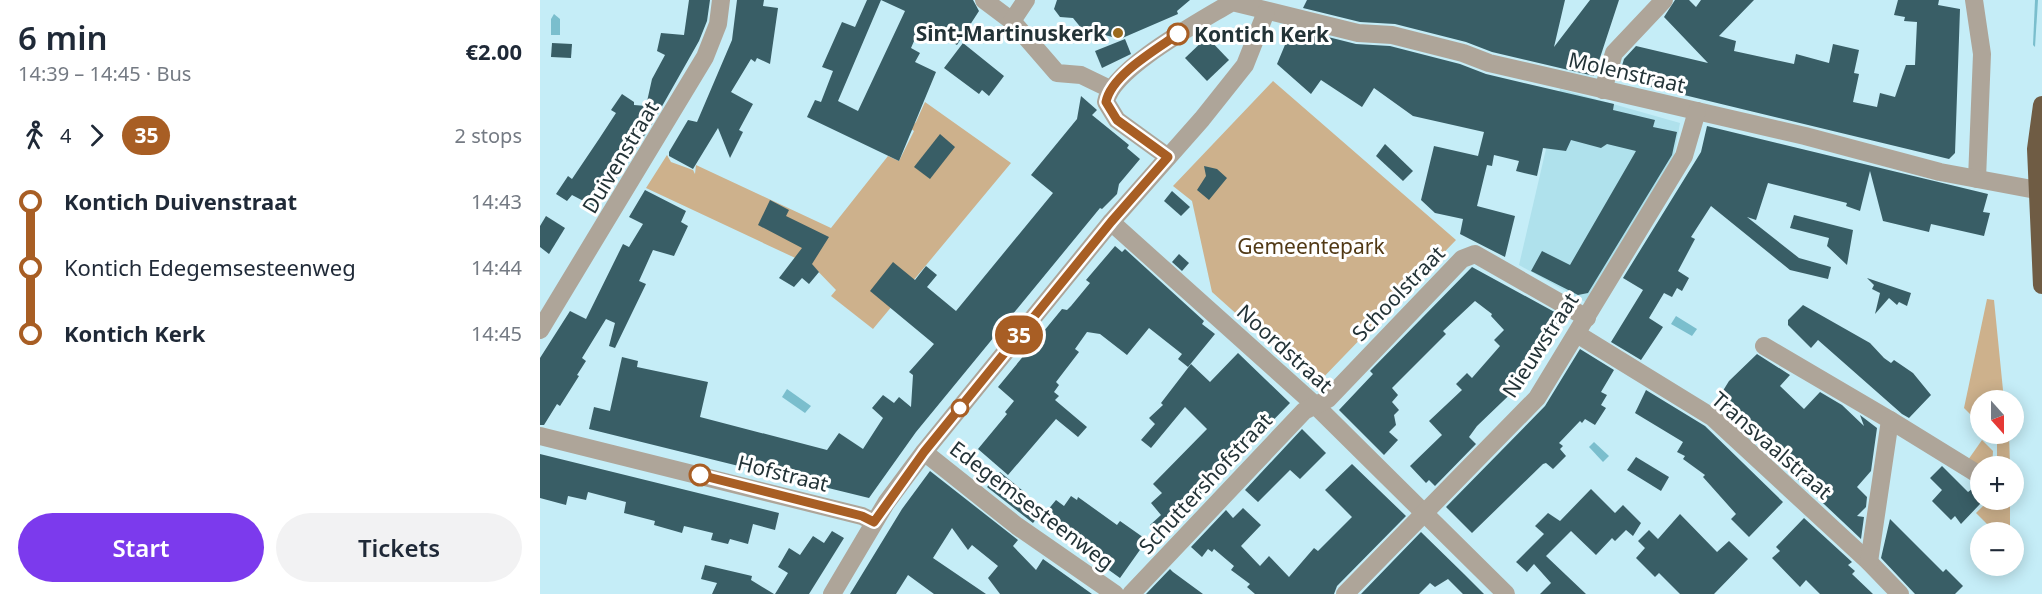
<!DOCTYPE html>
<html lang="en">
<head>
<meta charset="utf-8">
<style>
  :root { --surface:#fff; --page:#f2f2f3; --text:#1f2937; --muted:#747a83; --accent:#7c3aed }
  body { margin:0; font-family:"Noto Sans",sans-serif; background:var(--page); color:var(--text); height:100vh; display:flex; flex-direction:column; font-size:22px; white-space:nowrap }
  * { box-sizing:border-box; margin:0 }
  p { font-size:20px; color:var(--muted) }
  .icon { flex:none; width:33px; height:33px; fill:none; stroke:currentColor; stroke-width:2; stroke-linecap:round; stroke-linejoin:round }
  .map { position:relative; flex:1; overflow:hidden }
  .drawer { display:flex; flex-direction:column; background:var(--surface); width:540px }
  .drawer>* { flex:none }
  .badge { padding:0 12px; border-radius:20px; font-size:21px; line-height:39px }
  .needle { width:39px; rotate:159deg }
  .controls { position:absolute; left:1430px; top:390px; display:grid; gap:12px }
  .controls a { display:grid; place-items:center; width:54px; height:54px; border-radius:50%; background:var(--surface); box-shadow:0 3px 15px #0003; font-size:30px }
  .map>.badge { position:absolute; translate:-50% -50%; box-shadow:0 0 0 3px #fff }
  .legs { display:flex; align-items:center; gap:9px; height:66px; padding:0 18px; font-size:20px }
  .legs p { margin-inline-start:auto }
  .summary { display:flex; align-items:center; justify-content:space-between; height:102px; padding:0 18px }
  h1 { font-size:33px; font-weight:600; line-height:45px }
  .primary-button { display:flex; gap:12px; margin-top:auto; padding:12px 18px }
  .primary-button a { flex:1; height:69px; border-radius:36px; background:var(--accent); color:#fff; font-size:24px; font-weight:600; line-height:69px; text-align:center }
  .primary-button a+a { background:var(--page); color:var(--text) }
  ul { padding:0 18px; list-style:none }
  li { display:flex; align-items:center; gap:21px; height:66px; font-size:22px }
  li i { display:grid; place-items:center; width:9px; height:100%; margin:0 8px; background:currentColor }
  li i::after { content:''; width:15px; height:15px; margin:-8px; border:4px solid; border-radius:50%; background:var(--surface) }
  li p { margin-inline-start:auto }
  li:first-child i { background:linear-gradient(#0000 50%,currentColor 0) }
  li:last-child i { background:linear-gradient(currentColor 50%,#0000 0) }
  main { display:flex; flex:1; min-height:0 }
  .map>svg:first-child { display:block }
</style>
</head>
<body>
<main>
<section class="drawer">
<div class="summary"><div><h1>6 min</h1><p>14:39 – 14:45 · Bus</p></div><b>€2.00</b></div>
<div class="legs"><svg class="icon" aria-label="walk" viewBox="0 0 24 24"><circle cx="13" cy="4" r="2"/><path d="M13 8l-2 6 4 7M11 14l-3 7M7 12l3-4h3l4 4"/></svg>4<svg class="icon" aria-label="forward" viewBox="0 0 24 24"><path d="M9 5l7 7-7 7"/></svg><b class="badge" style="background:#a85e24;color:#fff">35</b><p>2 stops</p></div>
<ul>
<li><i style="color:#a85e24"></i><b>Kontich Duivenstraat</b><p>14:43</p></li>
<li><i style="color:#a85e24"></i><span>Kontich Edegemsesteenweg</span><p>14:44</p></li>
<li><i style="color:#a85e24"></i><b>Kontich Kerk</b><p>14:45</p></li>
</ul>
<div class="primary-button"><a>Start</a><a>Tickets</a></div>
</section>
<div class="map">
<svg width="1502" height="594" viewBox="0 0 1502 594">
  <rect width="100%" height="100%" fill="#c5edf7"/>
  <polygon fill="#afe1ec" points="1020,89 1140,123 1132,167 1047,303 979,265"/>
  <g fill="#cdb18c">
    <polygon points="733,81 916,240 776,385 672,292 652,201 633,186"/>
    <polygon points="385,102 471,163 333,329 291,296 296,290 268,261 266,263 106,188 127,155 131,162 153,170 155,174 156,165 291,228 348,156 359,161 374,131 370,128 376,122"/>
    <polygon points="1447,299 1454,300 1464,400 1440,400 1440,424 1424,408"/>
    <polygon points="1450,434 1469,434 1470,466 1457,466 1457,440"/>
    <polygon points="1442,440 1453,451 1452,466 1440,466 1428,460"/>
    <polygon points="1449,500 1470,500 1470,532 1455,532 1436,513"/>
  </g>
  <g fill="#7abecd">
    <polygon points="1495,0 1498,0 1495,47 1493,45"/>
    <polygon points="14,14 20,19 20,35 11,35 11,19"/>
    <polygon points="1136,316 1157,329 1152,336 1131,324"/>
    <polygon points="247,389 271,406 265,413 242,397"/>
    <polygon points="1054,442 1069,456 1063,462 1049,447"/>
  </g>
  <g fill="#395e66" fill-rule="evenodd">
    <polygon points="149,0 170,0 167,21 159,41 112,124 57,208 32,195 27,201 16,194 28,176 32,179 59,139 76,113 71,110 82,94 94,102 94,105 106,106 112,79 125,55 117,51 121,33 144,35"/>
    <polygon points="197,0 224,0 223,6 238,8 230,64 217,58 215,62 211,59 191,92 213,104 199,130 203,132 190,158 178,128 153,169 129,156 129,152 148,120 157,122 192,40"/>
    <path d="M327,0h106l6,11 -22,34 -36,-20 -10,23 9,5 -5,9 21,10 -37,89 -92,-44 8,-17 6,2 12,-31 -11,-4 20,-45 13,5zM341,0l24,11 -47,100 -20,-10z"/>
    <polygon points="517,0 650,0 637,11 638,14 580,39 542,29 533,18 520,17 514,9"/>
    <polygon points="767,0 1025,0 1014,47 1050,0 1079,0 1054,76 952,52 926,42 855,24 820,22 763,8"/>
    <polygon points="1135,0 1149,0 1156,7 1161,0 1214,0 1179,36 1196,41 1194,51 1254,64 1256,54 1289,63 1293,44 1319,50 1314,73 1319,74 1313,102 1337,107 1340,93 1355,97 1366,65 1375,65 1377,22 1364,21 1365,17 1354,15 1358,0 1399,0 1398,5 1420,9 1415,153 1409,159 1078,79 1084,59 1096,46 1168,63 1124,17"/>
    <polygon points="752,28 816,44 850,46 920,64 946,74 1074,104 1073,110 1115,120 1113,127 1137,132 1132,155 1048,293 1038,295 991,271 1002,251 1030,265 1096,151 1067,144 1061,148 1031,140 1026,151 1003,148 997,176 976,171 979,161 954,155 952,166 947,165 937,206 975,216 965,257 920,234 923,219 895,213 881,200 894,146 938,156 944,132 873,116 834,88 822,107 781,80 771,94 737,64"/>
    <polygon points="667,37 689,60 667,81 645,58"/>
    <polygon points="585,39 591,54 562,68 555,51"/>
    <polygon points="12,43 32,44 31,58 11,57"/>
    <polygon points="423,43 464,76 449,96 442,90 439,94 404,68"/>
    <polygon points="541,96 557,110 552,115 589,145 587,148 600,159 579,184 577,194 562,209 560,208 376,432 329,498 49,429 54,407 70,411 82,357 98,361 97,367 168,382 160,417 287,450 299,433 323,449 343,418 332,408 343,395 354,403 359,397 371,407 373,375 369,372 394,344 330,291 353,262 375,280 386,266 397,275 387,287 416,311 513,193 491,175 537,119"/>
    <polygon points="1167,126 1448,194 1443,212 1450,213 1444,236 1391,224 1389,232 1343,221 1330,171 1320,211 1306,206 1307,203 1228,183 1216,220 1207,217 1259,258 1291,267 1288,279 1250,270 1171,206 1151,237 1155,239 1138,271 1149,278 1142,291 1137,288 1132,297 1124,293 1109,318 1123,327 1101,360 1071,342 1103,290 1083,278 1161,152"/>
    <polygon points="400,134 415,147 390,179 374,167"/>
    <polygon points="845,144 873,171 863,181 836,156"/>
    <polygon points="664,166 677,169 687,178 669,200 657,190 666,176"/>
    <polygon points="105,190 146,211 141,222 148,226 134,256 113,250 99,281 106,284 75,348 69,346 75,323 66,319 42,358 46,361 37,375 39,376 20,406 17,404 4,425 0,425 0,358 30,311 46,319 83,244 89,247 103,224 89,217"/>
    <polygon points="632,191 650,207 641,216 624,201"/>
    <polygon points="230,200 249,210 246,216 289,237 272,264 279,272 269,284 262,278 254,287 239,278 262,248 218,225"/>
    <polygon points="1254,215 1313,230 1307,265 1287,246 1289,238 1250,228"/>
    <polygon points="6,216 25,228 9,254 0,247 0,226"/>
    <polygon points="575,246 582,252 585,249 664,321 662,324 675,334 648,367 638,359 642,354 609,328 587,355 560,334 547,332 535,349 539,352 516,382 519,385 514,392 519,396 515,400 547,427 538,437 516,419 468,475 438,449 467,414 465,412 474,401 458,387 522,309 527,310 531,306 550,283 546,280"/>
    <polygon points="639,254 649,263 642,271 632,262"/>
    <polygon points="932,267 1020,315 1016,322 1021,324 986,379 937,426 929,437 936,444 895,486 889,480 886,483 870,466 902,435 889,421 922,390 916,384 927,373 932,378 960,346 954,340 964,330 951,316 952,314 935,301 903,331 906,334 852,388 858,395 852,402 859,410 854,415 856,425 849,432 858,440 844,455 799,410 833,374 830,371"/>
    <polygon points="1327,278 1371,293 1367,306 1359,302 1357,305 1349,298 1335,314 1340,293 1332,289 1334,285"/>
    <polygon points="1263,305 1330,343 1344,358 1351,363 1354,360 1373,373 1391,395 1369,418 1362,414 1278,340 1271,348 1248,325 1248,320"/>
    <polygon points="1040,349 1074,370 1061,392 1067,395 1061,405 1066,408 1055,425 1045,419 1042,423 1040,421 1019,443 1023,446 1020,449 1026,456 1013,469 1006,463 1003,464 932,533 906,507 1005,406"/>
    <polygon points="698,353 750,403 621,536 610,525 621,515 611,503 622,493 613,484 667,429 645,407 611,448 601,440 615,424 609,418 623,405 621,403 651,364 670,382"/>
    <polygon points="1217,354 1250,375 1240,386 1264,409 1280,392 1302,405 1324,426 1320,415 1337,428 1331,471 1317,487 1327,497 1326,507 1317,516 1324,517 1321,539 1176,402 1189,381"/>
    <polygon points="1106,390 1165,426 1243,502 1209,537 1191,519 1196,514 1163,477 1165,475 1143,459 1145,456 1137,452 1143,442 1095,413"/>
    <polygon points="762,429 786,453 760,479 750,470 718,502 705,490"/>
    <polygon points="0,454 239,513 235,530 213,524 208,544 190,539 188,544 171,540 173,533 144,526 142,533 114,525 115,521 84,513 86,502 48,492 46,500 28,496 26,505 0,498"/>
    <polygon points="1096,457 1129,477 1121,491 1087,470"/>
    <polygon points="812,464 866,516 797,586 794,594 715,594 707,587 710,584 691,570 694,566 674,549 672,552 668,549 662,557 651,547 686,510 693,518 703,508 721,525 701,546 720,566 729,556 749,577 774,548 778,551 812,517 785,490"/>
    <polygon points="1402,466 1428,492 1440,483 1440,504 1421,524 1415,516 1411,520 1392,501 1402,490 1390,478"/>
    <polygon points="390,471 478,540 473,546 496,570 503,559 552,594 460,594 448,578 458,566 432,545 428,550 412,528 393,558 446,594 394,594 368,575 356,594 310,594 362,509"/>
    <polygon points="460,472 488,495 479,506 497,518 493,523 447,487"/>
    <polygon points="1051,489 1075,513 1083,505 1101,523 1093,536 1086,530 1075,541 1072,538 1056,555 1031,531 1006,556 1046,594 1000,594 1011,583 994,564 987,572 976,562 1004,534 995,526 1008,513 1020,521"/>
    <polygon points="531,496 537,500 538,497 577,525 580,521 607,540 580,578 502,522 502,517 516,500 524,506"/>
    <polygon points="1140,514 1177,552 1189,541 1208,559 1174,594 1140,594 1119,573 1115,577 1096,558 1105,548 1098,541 1109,530 1118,539"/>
    <polygon points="1264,518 1312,562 1308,565 1315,571 1312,574 1333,594 1280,594 1266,580 1260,587 1232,558 1240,551 1236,547"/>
    <polygon points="1350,519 1403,572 1406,569 1423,586 1415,594 1375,594 1341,558"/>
    <polygon points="292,531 304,538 269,594 235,594 248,573 238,567 249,548 260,555 273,536 284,543"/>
    <polygon points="881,532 924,574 944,594 923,594 908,579 895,587 890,583 879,594 821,594"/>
    <polygon points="165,565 212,576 211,580 234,594 172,594 177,583 161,579"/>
    <polygon points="630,569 633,572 663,594 606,594"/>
  </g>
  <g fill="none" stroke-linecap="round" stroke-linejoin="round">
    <g stroke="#aea599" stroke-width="18">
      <polyline points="444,0 472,21 517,73 541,75 570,89"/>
      <polyline points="1434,0 1442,54 1437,179"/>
      <polyline points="472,21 486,0"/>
      <polyline points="1063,90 1074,53 1124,0"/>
      <path d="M628,157l-51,-37 -11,-18c6,-34 97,-82 126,-100l126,31 34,2 71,18 26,10 316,73 135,36 102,19"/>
      <polyline points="571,222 775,405 966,594"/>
      <polyline points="0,330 165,57 178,24 181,0"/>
      <polyline points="1037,334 1172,417 1329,562 1360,594"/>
      <polyline points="1224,346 1350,420 1329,562"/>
      <polyline points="1350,420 1436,473"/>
      <polyline points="0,436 322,516 334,522"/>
      <polyline points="384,452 477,526 575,594"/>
      <polyline points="292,594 346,503 384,452 571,222 662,119 705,65 726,12"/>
      <polyline points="591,594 764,411 788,399 922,259 935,254 1047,318"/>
      <polyline points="805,594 997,398 1144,156 1157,111"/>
    </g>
    <polyline stroke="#6f5c44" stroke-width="18" points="1502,105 1496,149 1502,285"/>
  </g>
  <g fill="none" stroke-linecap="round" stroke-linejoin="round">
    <defs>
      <path id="line-1" d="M160,475l162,41 12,6 50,-70 187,-230 57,-65 -51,-37 -11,-18c5,-27 51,-53 72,-68"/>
    </defs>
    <use href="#line-1" stroke="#fff" stroke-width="14"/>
    <use href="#line-1" stroke="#a85e24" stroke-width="9"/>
  </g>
  <circle fill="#9b6a1d" stroke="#fff" stroke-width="2" cx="578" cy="33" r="6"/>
  <g fill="#fff" stroke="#a85e24" stroke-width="3">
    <circle cx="638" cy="34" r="10"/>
    <circle cx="420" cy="408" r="8"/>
    <circle cx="160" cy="475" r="10"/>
  </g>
  <g text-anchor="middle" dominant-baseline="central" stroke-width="6" stroke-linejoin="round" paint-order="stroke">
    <g font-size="21" font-weight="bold" fill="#233337" stroke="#fff" text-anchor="end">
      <text x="566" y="33">Sint-Martinuskerk</text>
    </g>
    <g font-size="21" font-weight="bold" fill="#233337" stroke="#fff" text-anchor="start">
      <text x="654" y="34">Kontich Kerk</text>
    </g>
    <g font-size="21" fill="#233337" stroke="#fff">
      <text transform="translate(1087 72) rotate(13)">Molenstraat</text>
      <text transform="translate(80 157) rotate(-59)">Duivenstraat</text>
      <text transform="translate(858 293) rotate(-46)">Schoolstraat</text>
      <text transform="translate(1000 345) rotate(-57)">Nieuwstraat</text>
      <text transform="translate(745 348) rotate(42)">Noordstraat</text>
      <text transform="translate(1232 445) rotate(41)">Transvaalstraat</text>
      <text transform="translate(243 473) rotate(14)">Hofstraat</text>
      <text transform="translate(665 483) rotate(-47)">Schuttershofstraat</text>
      <text transform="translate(492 505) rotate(37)">Edegemsesteenweg</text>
    </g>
    <g font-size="21" fill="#513915" stroke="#fff">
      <text x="771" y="246">Gemeentepark</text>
    </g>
  </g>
</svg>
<div class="controls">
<a><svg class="needle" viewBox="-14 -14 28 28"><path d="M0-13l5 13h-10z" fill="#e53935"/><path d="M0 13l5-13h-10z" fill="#747a83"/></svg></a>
<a>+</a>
<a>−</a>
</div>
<b class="badge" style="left:479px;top:335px;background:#a85e24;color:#fff">35</b>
</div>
</main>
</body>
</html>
